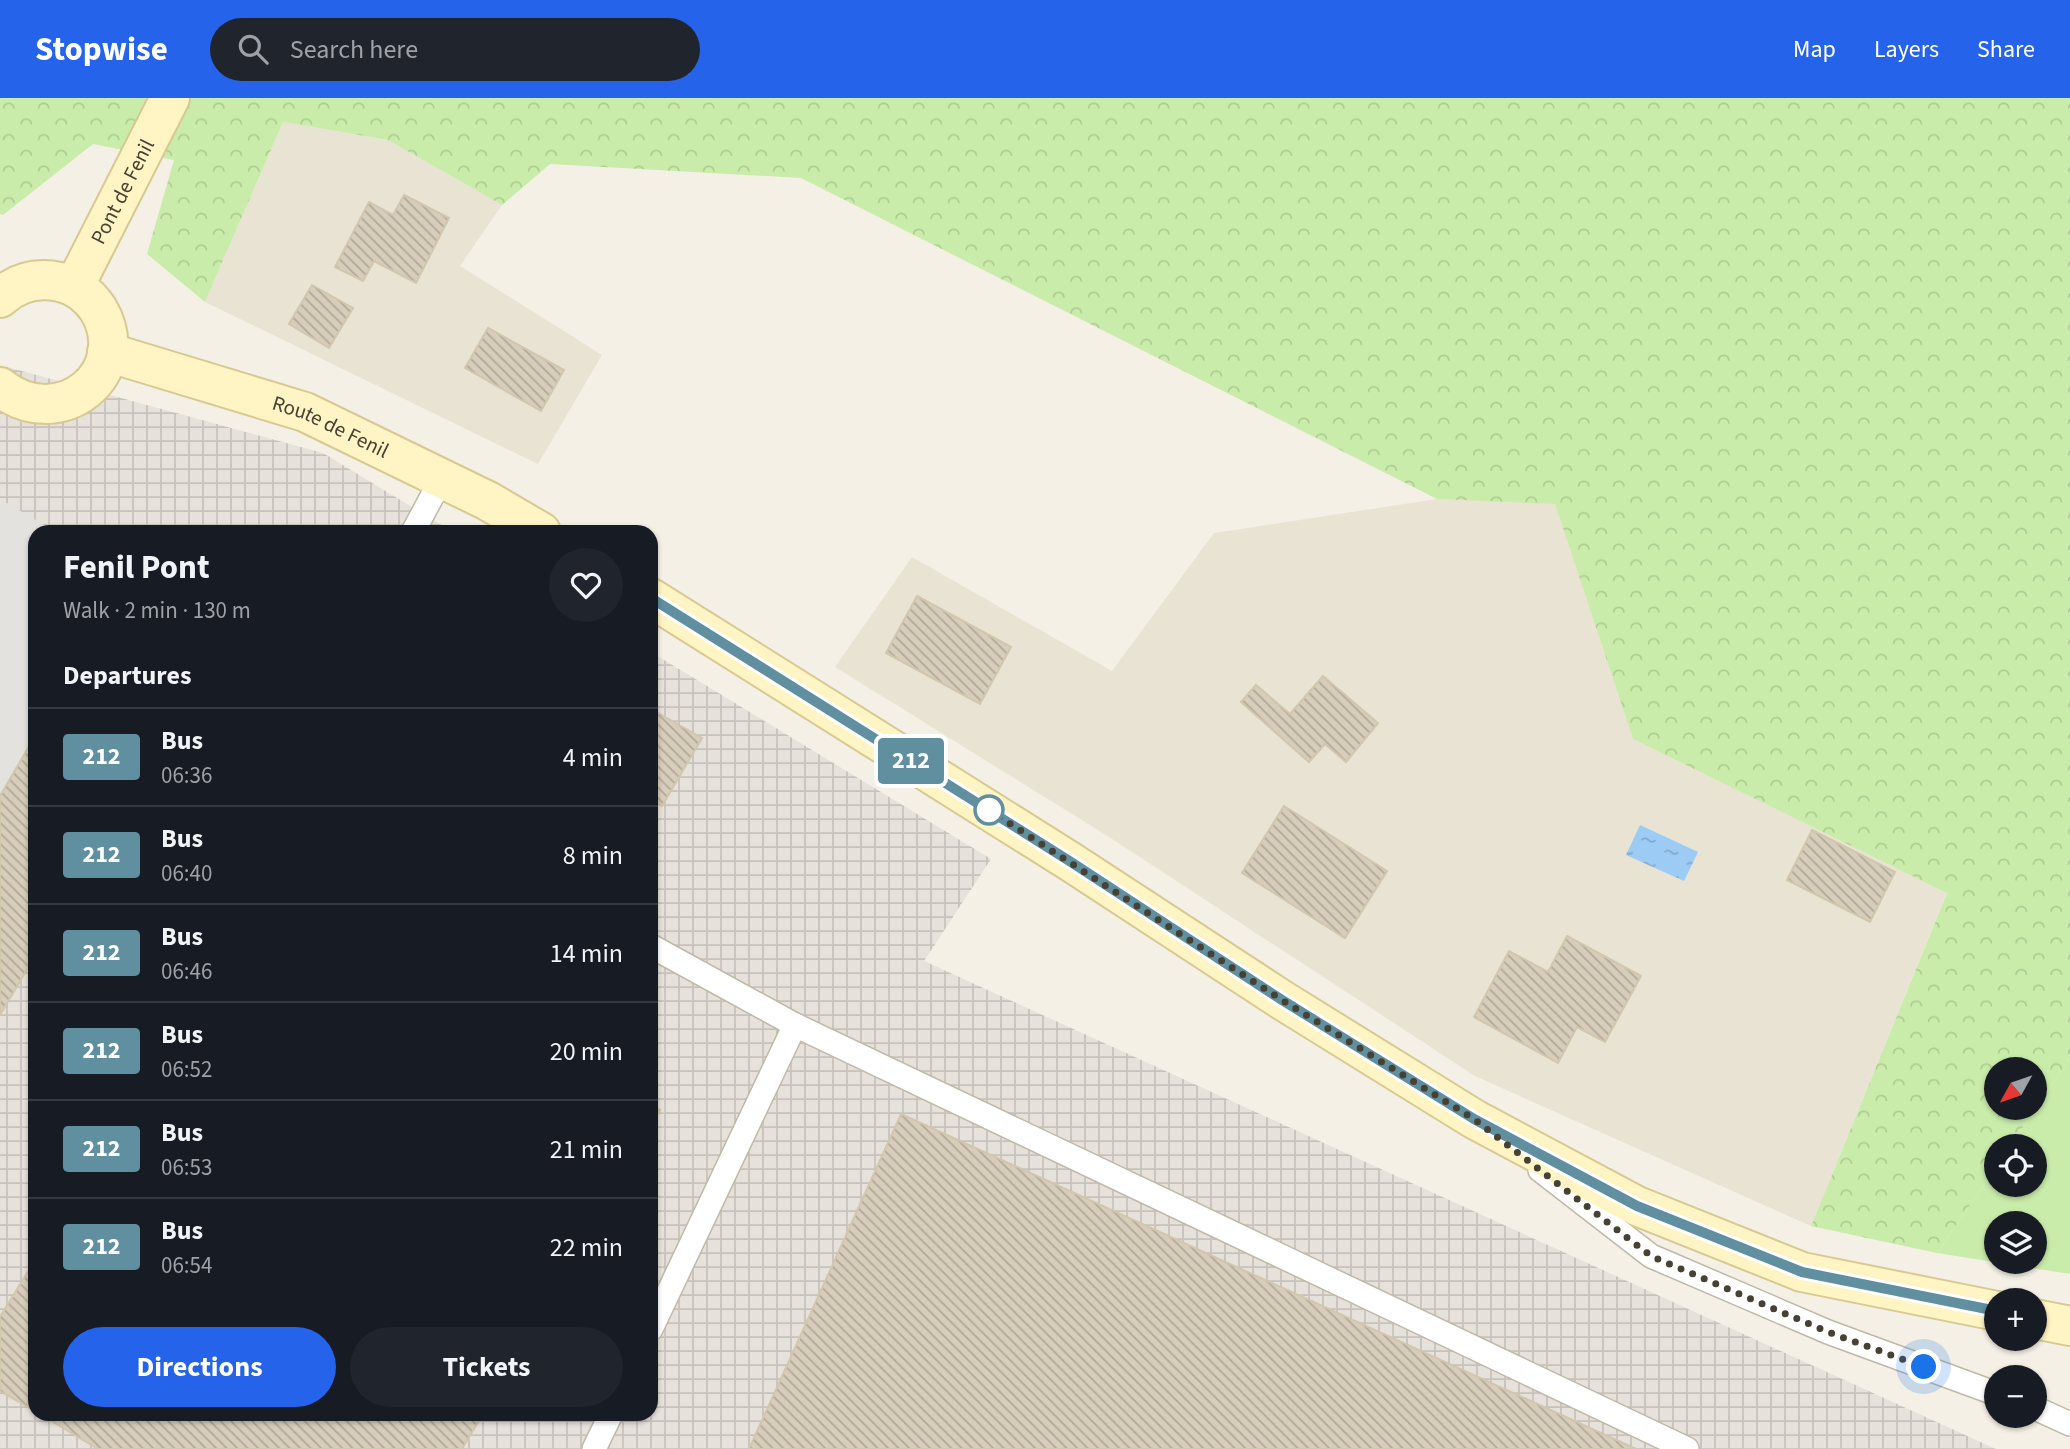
<!DOCTYPE html>
<html lang="en">
<head>
<meta charset="utf-8">
<style>
  :root { --surface:#171b24; --page:#20242c; --text:#f1f3f6; --muted:#9ea1a6; --line:#363941; --accent:#2563eb }
  body { margin:0; font-family:"Source Sans 3",sans-serif; background:var(--page); color:var(--text); height:100vh; display:flex; flex-direction:column; font-size:26px; white-space:nowrap }
  * { box-sizing:border-box; margin:0 }
  p { font-size:23px; color:var(--muted) }
  .icon { flex:none; width:38px; height:38px; fill:none; stroke:currentColor; stroke-width:2; stroke-linecap:round; stroke-linejoin:round }
  .map { position:relative; flex:1; overflow:hidden }
  .side { position:absolute; left:28px; top:427px; width:630px; height:896px; display:flex; flex-direction:column; background:var(--surface); border-radius:21px; box-shadow:0 2px 5px #0004 }
  .side>* { flex:none }
  .badge { padding:0 14px; border-radius:5px; font-size:24px; line-height:46px }
  .needle { width:46px; rotate:230deg }
  .controls { position:absolute; left:1984px; top:959px; display:grid; gap:14px }
  .controls a { display:grid; place-items:center; width:63px; height:63px; border-radius:50%; background:var(--surface); box-shadow:0 2px 5px #0004; font-size:35px }
  .you { position:absolute; width:35px; height:35px; margin:-18px; border:5px solid #fff; border-radius:50%; background:#1a73e8; box-shadow:0 0 0 10px #1a73e833 }
  .map>.badge { position:absolute; translate:-50% -50%; box-shadow:0 0 0 4px #fff }
  h2 { padding:0 35px; font-size:26px; line-height:63px }
  .round { display:grid; place-items:center; flex:none; width:74px; height:74px; border-radius:37px; background:var(--page) }
  .overview { display:flex; align-items:center; justify-content:space-between; height:119px; padding:0 35px }
  h1 { font-size:33px; font-weight:700; line-height:52px }
  .cta { display:flex; gap:14px; margin-top:auto; padding:14px 35px }
  .cta a { flex:1; height:80px; border-radius:42px; background:var(--accent); color:#fff; font-size:28px; font-weight:700; line-height:80px; text-align:center }
  .cta a+a { background:var(--page); color:var(--text) }
  ul { padding:0; list-style:none }
  li { display:flex; align-items:center; gap:21px; height:98px; padding:0 35px; border-top:2px solid var(--line) }
  li div { flex:1 }
  li b { display:block; font-size:26px }
  li em { font-style:normal }
  li .badge { min-width:77px; font-weight:700; text-align:center }
  header { display:flex; align-items:center; gap:42px; box-sizing:border-box; height:98px; padding:0 35px; background:var(--accent); color:#fff }
  header strong { font-size:33px }
  nav { display:flex; gap:38px; margin-inline-start:auto; font-size:24px }
  .search { width:490px; height:63px; background:var(--page); display:flex; align-items:center; gap:18px; box-sizing:border-box; padding:0 24px; border-radius:38px; color:var(--muted); font-size:26px }
  .map>svg:first-child { display:block }
</style>
</head>
<body>
<header>
<strong>Stopwise</strong>
<div class="search"><svg class="icon" aria-label="search" viewBox="0 0 24 24"><circle cx="10" cy="10" r="6"/><path d="M15 15l6 6"/></svg>Search here</div>
<nav><a>Map</a><a>Layers</a><a>Share</a></nav>
</header>
<div class="map">
<svg width="2070" height="1351" viewBox="0 0 2070 1351">
  <defs>
    <pattern id="industrial-grid" width="8" height="8" patternUnits="userSpaceOnUse" patternTransform="scale(1.75)"><rect width="8" height="8" fill="#e6e1da"/><path d="M0 4h8M4 0v8" fill="none" stroke="#c7c2bc"/></pattern>
    <pattern id="forest-crowns" width="20" height="18" patternUnits="userSpaceOnUse" patternTransform="scale(1.75)"><rect width="20" height="18" fill="#caecaa"/><path d="M2 6a3 3 0 1 1 6 0M12 15a3 3 0 1 1 6 0" fill="none" stroke="#afcc93"/></pattern>
    <pattern id="water-ripples" width="26" height="14" patternUnits="userSpaceOnUse" patternTransform="scale(1.75)"><rect width="26" height="14" fill="#9cccf6"/><path d="M2 4q2-2 4 0t4 0M15 11q2-2 4 0t4 0" fill="none" stroke="#81a7c8"/></pattern>
    <pattern id="building-back-hatch" width="6" height="6" patternUnits="userSpaceOnUse" patternTransform="scale(1.75)"><rect width="6" height="6" fill="#d7cdba"/><path d="M-1 5l2 2M0 0l6 6M5-1l2 2" fill="none" stroke="#b0a898"/></pattern>
  </defs>
  <rect width="100%" height="100%" fill="#f4f0e5"/>
  <g fill="#e8e3d3">
    <polygon points="283,24 388,42 502,107 460,168 602,257 538,366 205,204"/>
    <polygon points="1437,401 1555,405 1633,641 1947,794 1811,1128 1475,978 1106,737 835,569 912,459 1112,573 1214,435"/>
  </g>
  <polygon fill="url(#industrial-grid)" points="0,267 323,355 453,434 35,434 35,1316 651,1316 651,554 991,761 924,863 1996,1351 0,1351"/>
  <path fill="#caecaa" fill-rule="evenodd" d="M2070,961v215l-133,-21 60,-87v19h38v-39h-25zM1997,1125h38v39h-38z"/>
  <path fill="url(#forest-crowns)" fill-rule="evenodd" d="M0,0h2070v961l-60,87h-13v20l-60,87 -126,-27 136,-333 -314,-154 -78,-235 -118,-5 -636,-321 -251,-14 -48,41 -114,-65 -105,-18 -78,180 -58,-48 27,-94 -81,-16 -90,71 -3,-1zM1997,971h38v39h-38z"/>
  <polygon fill="#e4e2de" points="0,401 56,434 35,434 35,638 0,698"/>
  <polygon fill="url(#water-ripples)" points="1640,727 1698,754 1684,783 1626,757"/>
  <g fill="url(#building-back-hatch)" stroke="#d2c6ac" stroke-width="2">
    <polygon points="404,97 449,120 416,185 374,163 363,183 335,169 369,104 393,117"/>
    <polygon points="312,187 353,210 329,250 289,226"/>
    <polygon points="488,230 564,272 541,313 465,270"/>
    <polygon points="917,498 1011,549 980,606 886,555"/>
    <polygon points="1323,578 1378,625 1346,664 1325,646 1309,664 1241,604 1256,587 1290,616"/>
    <polygon points="651,611 702,640 662,708 651,702"/>
    <polygon points="35,638 35,858 0,917 0,698"/>
    <polygon points="1284,708 1387,773 1345,840 1242,775"/>
    <polygon points="1812,732 1895,774 1870,824 1787,782"/>
    <polygon points="1567,838 1641,878 1605,944 1577,929 1558,965 1474,919 1509,853 1548,874"/>
    <polygon points="651,1007 660,1012 651,1028"/>
    <polygon points="901,1016 1636,1351 749,1351"/>
    <polygon points="35,1162 35,1313 0,1293 0,1219"/>
    <polygon points="40,1316 483,1316 462,1351 98,1351"/>
  </g>
  <g fill="none" stroke-linecap="round" stroke-linejoin="round">
    <defs>
      <g id="lane">
        <polyline points="413,434 442,380"/>
        <polyline points="651,848 795,927 651,1231"/>
        <polyline points="795,927 1687,1351"/>
        <polyline points="1540,1072 1651,1158 1828,1234 1997,1296"/>
        <polyline points="2035,1310 2070,1326"/>
        <polyline points="594,1351 611,1316"/>
      </g>
      <g id="secondary">
        <path id="s1" d="M74,189l96,-189"/>
        <path d="M0,200c17,-16 37,-21 60,-16 16,3 29,14 38,27 38,63 -38,126 -98,78"/>
        <path id="s2" d="M107,254l198,60 183,89 53,31"/>
        <polyline points="651,500 1071,764 1282,902 1474,1021 1637,1108 1802,1174 1997,1213"/>
        <polyline points="2035,1221 2070,1228"/>
      </g>
    </defs>
    <use href="#lane" stroke="#c0b9a7" stroke-width="26"/>
    <use href="#secondary" stroke="#d7c991" stroke-width="42"/>
    <use href="#lane" stroke="#fff" stroke-width="23"/>
    <use href="#secondary" stroke="#fff4c4" stroke-width="38"/>
  </g>
  <g fill="none" stroke-linecap="round" stroke-linejoin="round">
    <defs>
      <polyline id="line" points="651,500 1071,764 1282,902 1474,1021 1637,1108 1802,1174 1997,1213"/>
    </defs>
    <use href="#line" stroke="#fff" stroke-width="16"/>
    <use href="#line" stroke="#608fa0" stroke-width="10"/>
    <polyline stroke="#474134" stroke-width="7" stroke-dasharray="0 12.6" points="989,712 1282,902 1474,1021 1651,1158 1828,1234 1924,1269"/>
  </g>
  <circle fill="#fff" stroke="#608fa0" stroke-width="3.5" cx="989" cy="712" r="14"/>
  <g text-anchor="middle" dominant-baseline="central" stroke-width="7" stroke-linejoin="round" paint-order="stroke">
    <g font-size="21" fill="#474134" stroke="#fff">
      <text stroke="none"><textPath href="#s1" startOffset="107">Pont de Fenil</textPath></text>
      <text stroke="none"><textPath href="#s2" startOffset="236">Route de Fenil</textPath></text>
    </g>
  </g>
</svg>
<div class="controls">
<a><svg class="needle" viewBox="-14 -14 28 28"><path d="M0-13l5 13h-10z" fill="#e53935"/><path d="M0 13l5-13h-10z" fill="#9ea1a6"/></svg></a>
<a><svg class="icon" aria-label="locate" viewBox="0 0 24 24"><circle cx="12" cy="12" r="6"/><path d="M12 2v4M12 18v4M2 12h4M18 12h4"/></svg></a>
<a><svg class="icon" aria-label="layers" viewBox="0 0 24 24"><path d="M12 4l9 5-9 5-9-5zM3 14l9 5 9-5"/></svg></a>
<a>+</a>
<a>−</a>
</div>
<div class="you" style="left:1924px;top:1269px"></div>
<b class="badge" style="left:911px;top:663px;background:#608fa0;color:#fff">212</b>
<section class="side">
<div class="overview"><div><h1>Fenil Pont</h1><p>Walk · 2 min · 130 m</p></div><a class="round"><svg class="icon" aria-label="heart" viewBox="0 0 24 24"><path d="M12 20l-8-8c-3-5 5-10 8-4 3-6 11-1 8 4z"/></svg></a></div>
<h2>Departures</h2>
<ul>
<li><span class="badge" style="background:#608fa0;color:#fff">212</span><div><b>Bus</b><p>06:36</p></div><em>4 min</em></li>
<li><span class="badge" style="background:#608fa0;color:#fff">212</span><div><b>Bus</b><p>06:40</p></div><em>8 min</em></li>
<li><span class="badge" style="background:#608fa0;color:#fff">212</span><div><b>Bus</b><p>06:46</p></div><em>14 min</em></li>
<li><span class="badge" style="background:#608fa0;color:#fff">212</span><div><b>Bus</b><p>06:52</p></div><em>20 min</em></li>
<li><span class="badge" style="background:#608fa0;color:#fff">212</span><div><b>Bus</b><p>06:53</p></div><em>21 min</em></li>
<li><span class="badge" style="background:#608fa0;color:#fff">212</span><div><b>Bus</b><p>06:54</p></div><em>22 min</em></li>
</ul>
<div class="cta"><a>Directions</a><a>Tickets</a></div>
</section>
</div>
</body>
</html>
